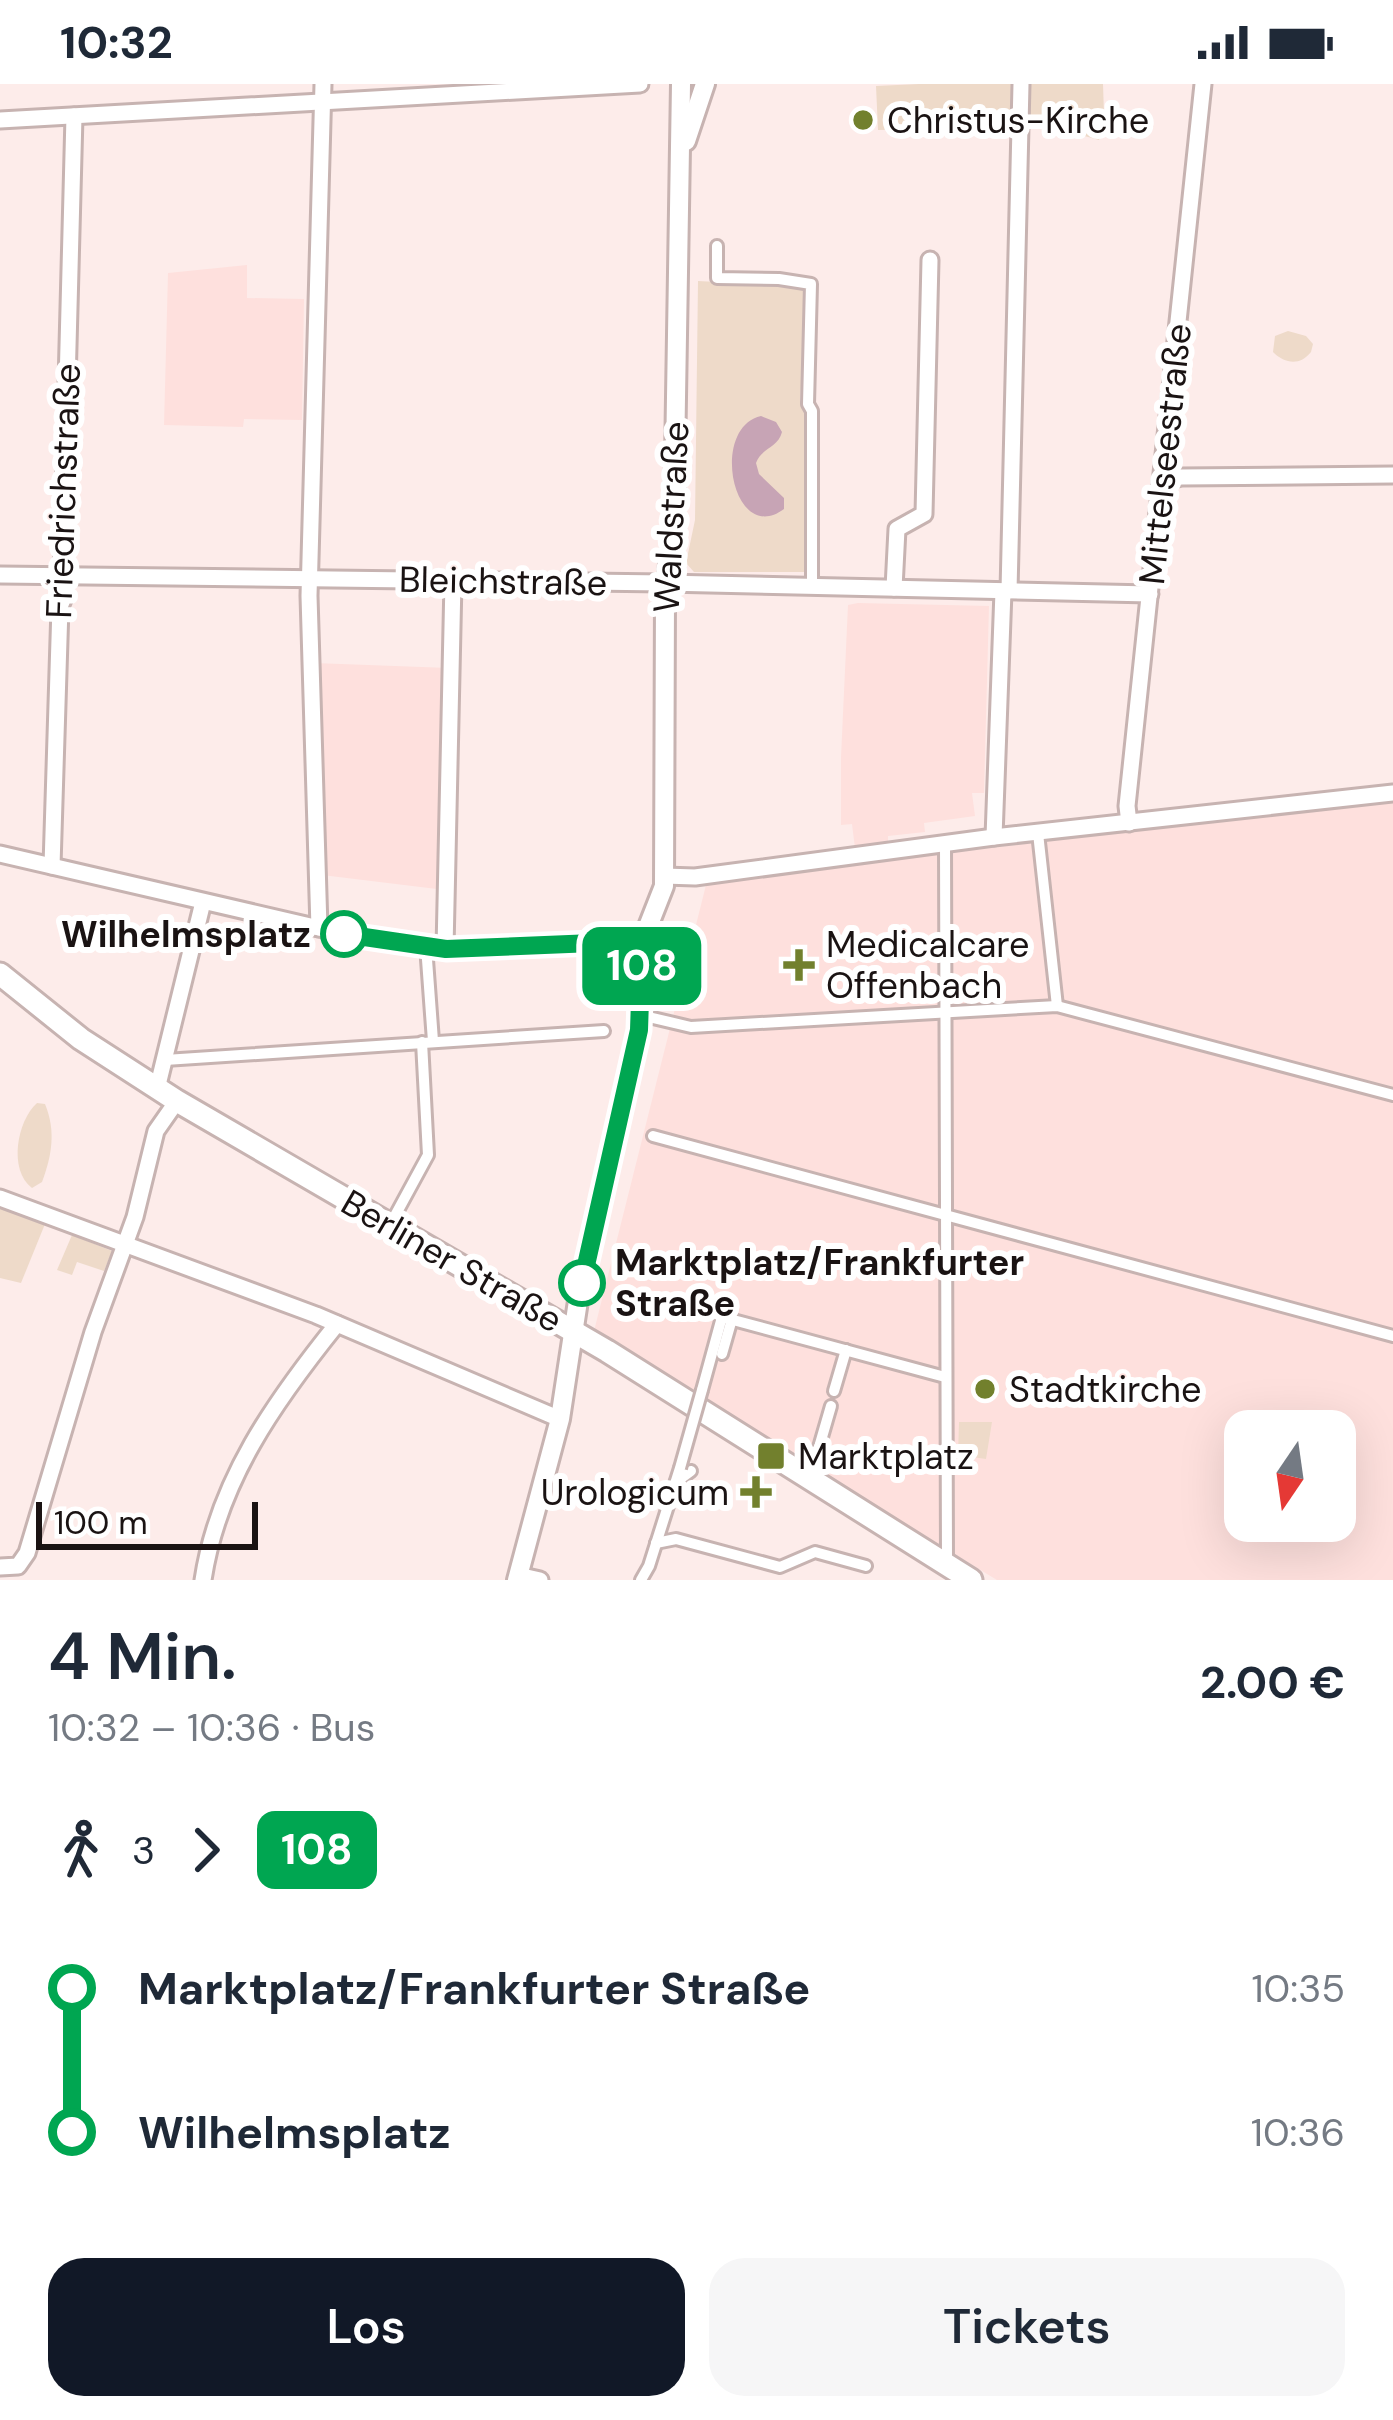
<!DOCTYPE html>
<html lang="de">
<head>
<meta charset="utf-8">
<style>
  :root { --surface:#fff; --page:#f6f6f7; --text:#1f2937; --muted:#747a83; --accent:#111827 }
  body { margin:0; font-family:"DM Sans",sans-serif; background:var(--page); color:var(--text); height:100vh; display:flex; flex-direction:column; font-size:45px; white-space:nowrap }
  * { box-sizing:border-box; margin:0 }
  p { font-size:39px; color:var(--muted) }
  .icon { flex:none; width:66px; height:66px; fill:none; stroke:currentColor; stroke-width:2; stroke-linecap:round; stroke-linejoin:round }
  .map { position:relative; height:1496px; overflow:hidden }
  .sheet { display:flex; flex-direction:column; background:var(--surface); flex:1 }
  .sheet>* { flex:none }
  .badge { padding:0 24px; border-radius:18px; font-size:42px; line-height:78px }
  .needle { width:78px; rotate:193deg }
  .buttons { position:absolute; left:1224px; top:1326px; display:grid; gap:24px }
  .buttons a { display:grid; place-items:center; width:132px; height:132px; border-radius:24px; background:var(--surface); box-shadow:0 12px 48px #0002; font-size:60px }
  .scale { position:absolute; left:36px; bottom:30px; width:222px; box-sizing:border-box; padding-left:12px; border:6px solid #1a1313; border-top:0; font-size:33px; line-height:42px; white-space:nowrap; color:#1a1313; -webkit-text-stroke:9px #fff; paint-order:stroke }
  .map>.badge { position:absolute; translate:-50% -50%; box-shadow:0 0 0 6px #fff }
  .legs { display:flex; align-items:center; gap:18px; height:132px; padding:0 48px; font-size:39px }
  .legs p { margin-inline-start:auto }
  .head { display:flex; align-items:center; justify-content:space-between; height:204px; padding:0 48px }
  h1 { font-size:66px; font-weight:600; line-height:90px }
  .primary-button { display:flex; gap:24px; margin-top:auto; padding:24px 48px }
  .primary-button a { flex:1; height:138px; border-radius:36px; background:var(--accent); color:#fff; font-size:48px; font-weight:600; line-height:138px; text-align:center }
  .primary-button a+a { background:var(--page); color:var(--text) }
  ul { padding:0 48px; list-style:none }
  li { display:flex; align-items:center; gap:42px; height:144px; font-size:45px }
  li i { display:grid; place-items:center; width:18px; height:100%; margin:0 15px; background:currentColor }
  li i::after { content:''; width:30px; height:30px; margin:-15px; border:9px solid; border-radius:50%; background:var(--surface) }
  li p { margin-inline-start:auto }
  li:first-child i { background:linear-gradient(#0000 50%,currentColor 0) }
  li:last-child i { background:linear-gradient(currentColor 50%,#0000 0) }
  .status { display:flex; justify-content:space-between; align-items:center; height:84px; padding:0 60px; background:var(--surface); direction:ltr }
  .status svg { height:33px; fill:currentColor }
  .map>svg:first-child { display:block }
</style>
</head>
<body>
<div class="status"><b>10:32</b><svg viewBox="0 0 49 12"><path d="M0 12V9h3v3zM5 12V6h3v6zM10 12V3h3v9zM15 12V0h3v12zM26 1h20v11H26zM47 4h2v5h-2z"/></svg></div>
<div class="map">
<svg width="1393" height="1496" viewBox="0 0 1393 1496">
  <rect width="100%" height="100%" fill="#fdecea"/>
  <g fill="#fee0dd" fill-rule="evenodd">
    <polygon points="247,181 247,214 304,215 302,336 244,335 243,343 164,341 168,189"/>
    <polygon points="858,519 989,522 984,709 972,709 975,732 924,739 925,748 888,752 888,760 855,764 852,740 841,741 841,673 848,521"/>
    <polygon points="314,579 449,584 445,806 322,791"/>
    <path d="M1393,717v779h-396l-404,-245 114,-454zM1245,1347h90v90h-90z"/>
  </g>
  <g fill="#eedac9">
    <polygon points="919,0 1103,0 1104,30 1099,56 1052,43 878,46 876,2"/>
    <polygon points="698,197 809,203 800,316 809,329 805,488 694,488 686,479 695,436"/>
    <path d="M1288,247l18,5 7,8 -2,8c-11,14 -26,12 -38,0l2,-16z"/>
    <path d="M37,1019l8,1c11,27 7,51 -3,78l-10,6c-24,-18 -15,-67 5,-85z"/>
    <polygon points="0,1123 45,1140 21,1199 0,1194"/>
    <polygon points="72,1151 112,1167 104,1187 77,1178 72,1191 57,1186"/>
    <polygon points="959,1338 992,1338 986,1375 958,1371"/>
  </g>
  <path fill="#c7a4b5" d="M761,332l15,6 6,10c-4,16 -21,16 -26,31l3,11 25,24v11c-51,38 -75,-81 -23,-93z"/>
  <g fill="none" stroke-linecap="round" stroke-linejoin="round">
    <defs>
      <g id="pedestrian">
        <polyline points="717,162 717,194 779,195 811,200 808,320 812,327 812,502"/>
        <polyline points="1038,749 1057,922"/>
        <polyline points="945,759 947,1478"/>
        <polyline points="426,862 433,957"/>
        <polyline points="640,931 691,943 1057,922 1393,1011"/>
        <polyline points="165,976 604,947"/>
        <polyline points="653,1052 1393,1252"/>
        <polyline points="390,1141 428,1071 422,958"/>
        <polyline points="722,1270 732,1235"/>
        <polyline points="702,1306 722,1233 945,1293"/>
        <polyline points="834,1307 846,1266"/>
        <polyline points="813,1384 831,1322"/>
        <polyline points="676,1398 691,1387"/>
        <polyline points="656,1459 676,1455 780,1483 815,1468 866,1482"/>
        <polyline points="641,1496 649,1482 680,1384"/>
      </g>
      <g id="minor">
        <polyline points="0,36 640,0"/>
        <polyline points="1161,398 1181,393 1393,391"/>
        <polyline points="0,491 665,499 1150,510"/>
        <polyline points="894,504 897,445 924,430 930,176"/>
        <polyline points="1009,507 1021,0"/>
        <polyline points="1129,739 1127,722 1203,0"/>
        <polyline points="994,753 1003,507"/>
        <polyline points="0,770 319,844 413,862 445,865 642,858"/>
        <polyline points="52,782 60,523 64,513 62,492 74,32"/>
        <polyline points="664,792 695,793 994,753 1393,709"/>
        <polyline points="319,844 309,512 323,0"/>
        <polyline points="445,865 453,497"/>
        <polyline points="157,1005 203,818"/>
        <polyline points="0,1114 316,1231 560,1335"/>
        <polyline points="0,1483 18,1482 27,1469 93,1248 135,1133 156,1047 177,1017"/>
        <polyline points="518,1491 540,1496"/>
        <path d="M203,1496c15,-99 72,-179 134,-256"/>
      </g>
      <g id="tertiary">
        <polyline points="686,57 705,0"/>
        <polyline points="517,1496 560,1335 578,1217 639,946 642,858 664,802 665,514 674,439 681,0"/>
      </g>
      <polyline id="secondary" points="0,890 81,955 177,1017 607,1267 971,1496"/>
    </defs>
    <use href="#pedestrian" stroke="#c7b3b1" stroke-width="16"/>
    <use href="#minor" stroke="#c7b3b1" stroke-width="21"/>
    <use href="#tertiary" stroke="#c7b3b1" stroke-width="24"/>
    <use href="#secondary" stroke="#c7b3b1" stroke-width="27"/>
    <use href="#pedestrian" stroke="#fff" stroke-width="10"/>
    <use href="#minor" stroke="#fff" stroke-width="15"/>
    <use href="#tertiary" stroke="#fff" stroke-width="18"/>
    <use href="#secondary" stroke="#fff" stroke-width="21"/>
    <defs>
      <polyline id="pedestrian-bridge" points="680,1384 702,1306"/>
    </defs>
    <use href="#pedestrian-bridge" stroke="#c7b3b1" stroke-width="16" stroke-linecap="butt"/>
    <use href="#pedestrian-bridge" stroke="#fff" stroke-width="10"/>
  </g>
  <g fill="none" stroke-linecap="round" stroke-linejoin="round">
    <defs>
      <polyline id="line-1" points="344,850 446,865 642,857 639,946 582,1199"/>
    </defs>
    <use href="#line-1" stroke="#fff" stroke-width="27"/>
    <use href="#line-1" stroke="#00a651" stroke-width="18"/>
  </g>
  <g fill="#72802d" stroke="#fff" stroke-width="4.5">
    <circle cx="863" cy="36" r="12"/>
    <path d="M793 863h12v12h12v12h-12v12h-12v-12h-12v-12h12z"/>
    <circle cx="985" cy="1305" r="12"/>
    <rect x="756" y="1357" width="30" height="30" rx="6"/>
    <path d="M750 1390h12v12h12v12h-12v12h-12v-12h-12v-12h12z"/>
  </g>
  <g fill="#fff" stroke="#00a651" stroke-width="6">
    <circle cx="344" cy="850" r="21"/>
    <circle cx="582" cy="1199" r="21"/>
  </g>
  <g text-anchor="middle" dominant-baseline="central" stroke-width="12" stroke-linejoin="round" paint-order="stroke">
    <g font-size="36" fill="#1a1313" stroke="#fff" text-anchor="start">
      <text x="887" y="36">Christus-Kirche</text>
      <text x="826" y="860">Medicalcare<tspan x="826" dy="41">Offenbach</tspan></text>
      <text x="1009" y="1305">Stadtkirche</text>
      <text x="798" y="1372">Marktplatz</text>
      <text x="729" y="1408" text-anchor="end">Urologicum</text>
    </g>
    <g font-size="36" fill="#1a1313" stroke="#fff">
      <text transform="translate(1165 370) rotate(-84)">Mittelseestraße</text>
      <text transform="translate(63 407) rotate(-88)">Friedrichstraße</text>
      <text transform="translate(671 433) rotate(-87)">Waldstraße</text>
      <text transform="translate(503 497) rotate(1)">Bleichstraße</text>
      <text transform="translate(452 1177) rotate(30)">Berliner Straße</text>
    </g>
    <g font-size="36" font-weight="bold" fill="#1a1313" stroke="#fff" text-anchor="end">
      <text x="311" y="850">Wilhelmsplatz</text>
      <text x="615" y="1178" text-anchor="start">Marktplatz/Frankfurter<tspan x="615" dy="41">Straße</tspan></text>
    </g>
  </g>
</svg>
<div class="buttons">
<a><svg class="needle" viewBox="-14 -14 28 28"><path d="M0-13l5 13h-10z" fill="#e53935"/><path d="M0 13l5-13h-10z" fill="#747a83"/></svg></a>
</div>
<div class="scale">100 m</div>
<b class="badge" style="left:642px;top:882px;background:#00a651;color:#fff">108</b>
</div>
<section class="sheet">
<div class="head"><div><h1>4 Min.</h1><p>10:32 – 10:36 · Bus</p></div><b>2.00 €</b></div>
<div class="legs"><svg class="icon" aria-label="walk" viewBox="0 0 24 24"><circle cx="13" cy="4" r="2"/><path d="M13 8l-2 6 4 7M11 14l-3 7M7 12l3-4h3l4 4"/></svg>3<svg class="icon" aria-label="forward" viewBox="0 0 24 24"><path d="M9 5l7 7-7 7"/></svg><b class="badge" style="background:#00a651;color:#fff">108</b></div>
<ul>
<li><i style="color:#00a651"></i><b>Marktplatz/Frankfurter Straße</b><p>10:35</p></li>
<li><i style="color:#00a651"></i><b>Wilhelmsplatz</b><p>10:36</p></li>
</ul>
<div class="primary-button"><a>Los</a><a>Tickets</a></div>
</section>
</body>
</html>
